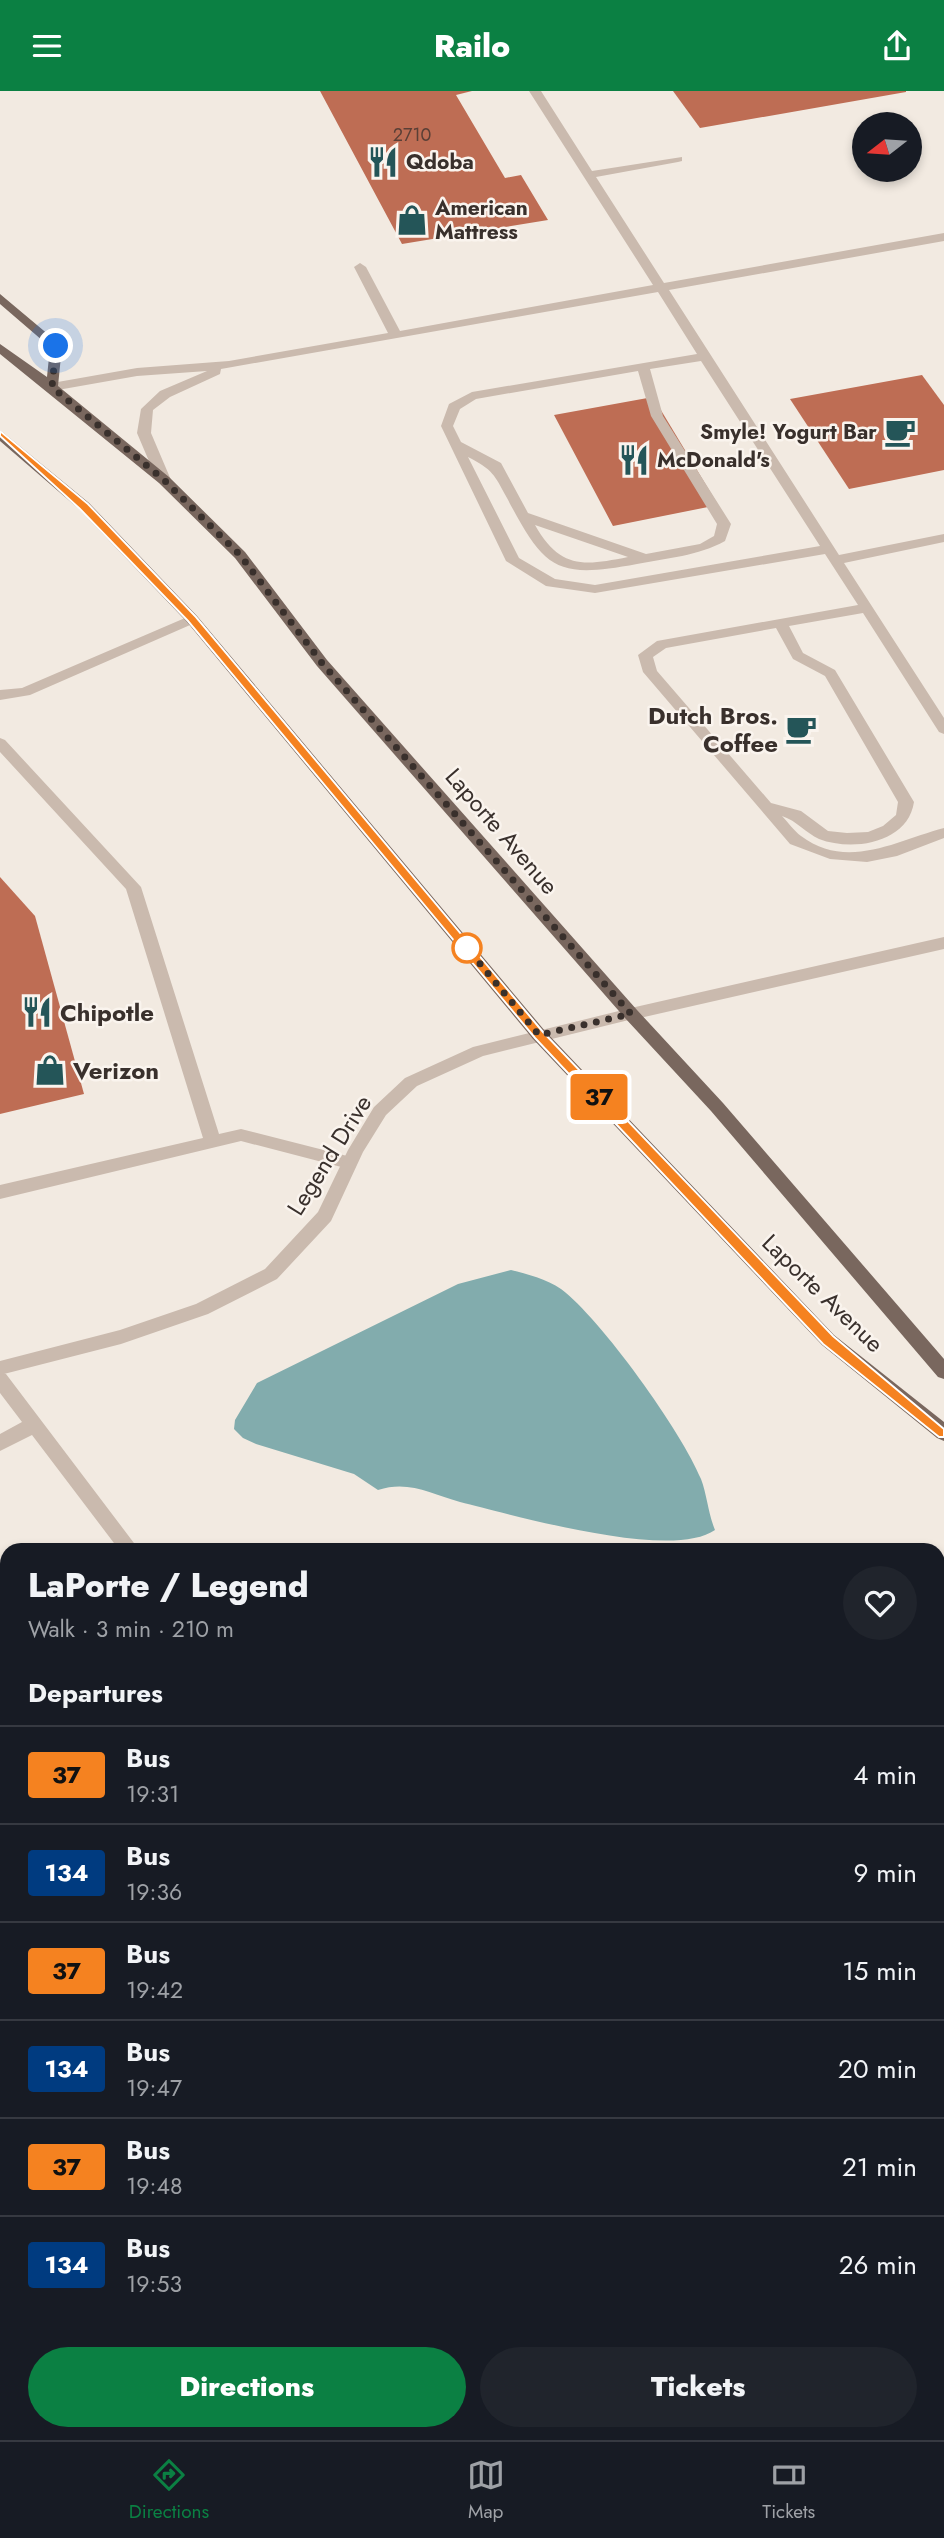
<!DOCTYPE html>
<html lang="en">
<head>
<meta charset="utf-8">
<style>
  :root { --surface:#171b24; --page:#20242c; --text:#f1f3f6; --muted:#9ea1a6; --line:#363941; --accent:#0b8043 }
  body { margin:0; font-family:Jost,sans-serif; background:var(--page); color:var(--text); height:100vh; display:flex; flex-direction:column; font-size:26px; white-space:nowrap }
  * { box-sizing:border-box; margin:0 }
  p { font-size:23px; color:var(--muted) }
  .icon { flex:none; width:38px; height:38px; fill:none; stroke:currentColor; stroke-width:2; stroke-linecap:round; stroke-linejoin:round }
  .map { position:relative; flex:1; overflow:hidden }
  .side { position:absolute; left:0px; top:1452px; width:945px; height:898px; display:flex; flex-direction:column; background:var(--surface); border-radius:21px 21px 0 0; box-shadow:0 4px 10px #0003 }
  .side>* { flex:none }
  .badge { padding:0 14px; border-radius:5px; font-size:24px; line-height:46px }
  .needle { width:46px; rotate:253deg }
  .tools { position:absolute; left:852px; top:21px; display:grid; gap:14px }
  .tools a { display:grid; place-items:center; width:70px; height:70px; border-radius:50%; background:var(--surface); box-shadow:0 4px 10px #0003; font-size:35px }
  .you { position:absolute; width:35px; height:35px; margin:-18px; border:5px solid #fff; border-radius:50%; background:#1a73e8; box-shadow:0 0 0 10px #1a73e833 }
  .map>.badge { position:absolute; translate:-50% -50%; box-shadow:0 0 0 4px #fff }
  h2 { padding:0 28px; font-size:26px; line-height:63px }
  .round { display:grid; place-items:center; flex:none; width:74px; height:74px; border-radius:37px; background:var(--page) }
  .head { display:flex; align-items:center; justify-content:space-between; height:119px; padding:0 28px }
  h1 { font-size:33px; font-weight:800; line-height:52px }
  .button { display:flex; gap:14px; margin-top:auto; padding:14px 28px }
  .button a { flex:1; height:80px; border-radius:42px; background:var(--accent); color:#fff; font-size:28px; font-weight:800; line-height:80px; text-align:center }
  .button a+a { background:var(--page); color:var(--text) }
  ul { padding:0; list-style:none }
  li { display:flex; align-items:center; gap:21px; height:98px; padding:0 28px; border-top:2px solid var(--line) }
  li div { flex:1 }
  li b { display:block; font-size:26px }
  li em { font-style:normal }
  li .badge { min-width:77px; font-weight:700; text-align:center }
  header { display:flex; justify-content:space-between; align-items:center; height:91px; padding:0 28px; background:var(--accent); color:#fff; font-size:32px; font-weight:800 }
  .tab-bar { display:flex; justify-content:space-around; align-items:center; height:98px; border-top:2px solid var(--line); background:var(--surface); font-size:19px; color:var(--muted) }
  .tab-bar a { display:grid; justify-items:center; gap:4px }
  .tab-bar .current { color:var(--accent) }
  .map>svg:first-child { display:block }
</style>
</head>
<body>
<header><svg class="icon" aria-label="menu" viewBox="0 0 24 24"><path d="M4 6h16M4 12h16M4 18h16"/></svg>Railo<svg class="icon" aria-label="share" viewBox="0 0 24 24"><path d="M12 15V3M7 8l5-5 5 5M5 13v7h14v-7"/></svg></header>
<div class="map">
<svg width="944" height="2349" viewBox="0 0 944 2349">
  <rect width="100%" height="100%" fill="#f2eae1"/>
  <path fill="#82acad" d="M511,1179c16,4 36,9 50,19 40,30 121,143 140,190 6,16 7,34 14,51 -44,31 -201,-15 -255,-28 -29,-8 -51,-22 -82,-12l-24,-16 -98,-30 -13,-6 -9,-9 1,-9 22,-37 201,-99z"/>
  <g fill="#be6d54">
    <polygon points="320,0 472,0 456,4 505,87 521,84 548,129 402,153"/>
    <polygon points="673,0 906,0 906,1 700,37"/>
    <polygon points="922,284 944,314 944,379 849,398 790,308"/>
    <polygon points="653,306 718,414 613,435 554,324"/>
    <polygon points="0,786 35,825 84,1003 0,1023"/>
    <polygon points="0,1504 7,1514 7,1887 0,1876"/>
    <polygon points="944,2253 944,2349 672,2349 687,2343 938,2343 938,2255"/>
  </g>
  <g fill="none" stroke-linecap="round" stroke-linejoin="round">
    <g fill="#cabaae" fill-rule="evenodd">
      <path d="M529,0h12l51,80 90,-14v4l-4,1 -82,15 68,106 280,-50v8l-275,49 170,265 105,-21v8l-100,21 100,155v16l-5,-2 -76,-119 -74,13 14,27 32,17 79,132c-6,41 -61,50 -95,37 -13,-6 -22,-18 -37,-23 6,6 12,15 19,20 46,35 97,4 143,-8v10l-47,18 -30,6 -37,-3 -40,-15 -147,-172 -5,-17 19,-14 201,-36 -33,-51 -230,39 -49,-7 -40,-25 -65,-135 8,-22 23,-12 225,-38 -39,-62 -437,77 -1,5 -50,23 -17,13 -2,23 20,47 -7,4 -7,-4 -20,-47 4,-24 19,-18 47,-20 -70,5 -85,15 -6,-4 6,-4 85,-15 92,-7 159,-28 -34,-66 6,-4 6,4 34,64 253,-46zM701,270l119,185 -225,39 -40,-6 -36,-21 -51,-101c25,13 26,17 39,41 38,72 49,81 130,66 30,-6 61,-8 88,-23l6,-17 -68,-108 -13,-47zM638,280l13,45 66,108 -3,12 -14,8 -54,10 -118,-41 -27,-50 -40,-21 -8,-16 7,-17 16,-10zM535,434l93,32c-45,9 -68,12 -93,-32zM776,537l17,31 32,17 73,126 -2,13 -13,11 -15,6 -21,1 -19,-2 -27,-20 -30,-8 -114,-132 -4,-14 13,-9z"/>
      <polygon points="192,524 199,528 197,531 30,604 0,609 0,599 22,597"/>
      <polygon points="0,647 5,649 141,796 219,1043 241,1038 355,1067 357,1072 355,1077 349,1078 241,1050 0,1108 0,1094 203,1047 126,798 0,661"/>
      <polygon points="944,846 944,858 631,929 623,923 631,917"/>
      <polygon points="0,1281 6,1283 140,1460 120,1460 32,1344 0,1360 0,1343 22,1331 0,1302"/>
      <polygon points="938,1674 944,1676 944,1704 938,1702"/>
      <polygon points="944,1804 944,1824 938,1826 938,1806"/>
      <polygon points="0,1950 7,1953 7,1983 0,1980"/>
      <polygon points="944,2064 944,2086 938,2088 938,2066"/>
      <polygon points="115,2343 154,2343 151,2349 113,2349"/>
      <polygon points="240,2343 264,2343 265,2349 241,2349"/>
    </g>
    <polygon fill="#cabaae" fill-rule="evenodd" points="631,917 639,923 637,927 483,965 417,995 386,1024 363,1061 331,1130 277,1188 208,1223 121,1253 0,1284 0,1270 120,1239 196,1213 265,1178 318,1121 348,1059 374,1016 405,987 473,956"/>
    <g fill="#79675e" fill-rule="evenodd">
      <polygon points="0,203 62,255 58,295 169,386 245,461 327,569 637,919 723,1012 944,1268 944,1288 938,1286 711,1020 625,927 317,575 235,467 159,392 0,263 0,253 47,286 50,256 0,213"/>
      <polygon points="0,339 89,412 197,525 545,940 834,1244 944,1331 944,1350 937,1347 822,1254 533,948 187,531 79,418 0,350"/>
    </g>
  </g>
  <polygon fill="#f58220" stroke="#fff" stroke-width="2" points="0,340 88,413 196,526 543,941 833,1245 944,1338 944,1346 939,1346 823,1253 535,947 188,530 80,418 0,345"/>
  <g fill="none" stroke-linecap="round" stroke-linejoin="round">
    <polyline stroke="#39302c" stroke-width="7" stroke-dasharray="0 12.6" points="56,255 52,296 164,389 240,464 322,572 631,923 539,944 462,851 467,857"/>
  </g>
  <defs>
    <symbol id="restaurant-bare" viewBox="-9 -9 18 18"><path d="M-5-6h1v4h1v-4h1v4h1v-4h1v5L-1.5 .5V6h-2V.5L-5-1ZM5-6V6H3V1.5H1.5Q1.5-4 5-6Z" fill="#245558" stroke="#faf4ee" stroke-width="2.5" paint-order="stroke"/></symbol>
    <symbol id="shop-bare" viewBox="-9 -9 18 18"><path d="M-5-2.5h2.3a2.7 3.5 0 0 1 5.4 0H5L5.5 6h-11ZM-1.5-2.5h3a1.5 2.3 0 0 0-3 0Z" fill="#245558" stroke="#faf4ee" stroke-width="2.5" paint-order="stroke"/></symbol>
    <symbol id="cafe-bare" viewBox="-9 -9 18 18"><path d="M-5.5-4.5H6V0H3Q3 3.5 0 3.5H-2.5Q-5.5 3.5-5.5 0ZM3-3.2v2h1.7v-2ZM-6 4.5H4V6H-6Z" fill="#245558" stroke="#faf4ee" stroke-width="2.5" paint-order="stroke"/></symbol>
  </defs>
  <g fill-rule="evenodd">
    <use href="#restaurant-bare" x="361" y="49" width="44" height="44"/>
    <use href="#shop-bare" x="390" y="107" width="44" height="44"/>
    <use href="#cafe-bare" x="878" y="319" width="44" height="44"/>
    <use href="#restaurant-bare" x="612" y="347" width="44" height="44"/>
    <use href="#cafe-bare" x="779" y="616" width="44" height="44"/>
    <use href="#restaurant-bare" x="15" y="899" width="44" height="44"/>
    <use href="#shop-bare" x="28" y="957" width="44" height="44"/>
  </g>
  <circle fill="#fff" stroke="#f58220" stroke-width="3.5" cx="467" cy="857" r="14"/>
  <g text-anchor="middle" dominant-baseline="central" stroke-width="5" stroke-linejoin="round" paint-order="stroke">
    <g font-size="18" fill="#5a3f36">
      <text x="412" y="44">2710</text>
    </g>
    <g font-size="21" font-weight="bold" fill="#39302c" stroke="#faf4ee" text-anchor="start">
      <text x="406" y="71">Qdoba</text>
      <text x="435" y="117">American<tspan x="435" dy="24">Mattress</tspan></text>
      <text x="877" y="341" text-anchor="end">Smyle! Yogurt Bar</text>
      <text x="657" y="369">McDonald's</text>
    </g>
    <g font-size="24" font-weight="bold" fill="#39302c" stroke="#faf4ee" text-anchor="start">
      <text x="778" y="624" text-anchor="end">Dutch Bros.<tspan x="778" dy="28">Coffee</tspan></text>
      <text x="60" y="921">Chipotle</text>
      <text x="73" y="979">Verizon</text>
    </g>
    <g font-size="24" fill="#39302c" stroke="#faf4ee">
      <text transform="translate(502 740) rotate(49)">Laporte Avenue</text>
      <text transform="translate(329 1064) rotate(-58)">Legend Drive</text>
      <text transform="translate(823 1202) rotate(44)">Laporte Avenue</text>
    </g>
  </g>
</svg>
<div class="tools">
<a><svg class="needle" viewBox="-14 -14 28 28"><path d="M0-13l5 13h-10z" fill="#e53935"/><path d="M0 13l5-13h-10z" fill="#9ea1a6"/></svg></a>
</div>
<div class="you" style="left:56px;top:255px"></div>
<b class="badge" style="left:599px;top:1006px;background:#f58220;color:#111">37</b>
<section class="side">
<div class="head"><div><h1>LaPorte / Legend</h1><p>Walk · 3 min · 210 m</p></div><a class="round"><svg class="icon" aria-label="heart" viewBox="0 0 24 24"><path d="M12 20l-8-8c-3-5 5-10 8-4 3-6 11-1 8 4z"/></svg></a></div>
<h2>Departures</h2>
<ul>
<li><span class="badge" style="background:#f58220;color:#111">37</span><div><b>Bus</b><p>19:31</p></div><em>4 min</em></li>
<li><span class="badge" style="background:#003b80;color:#fff">134</span><div><b>Bus</b><p>19:36</p></div><em>9 min</em></li>
<li><span class="badge" style="background:#f58220;color:#111">37</span><div><b>Bus</b><p>19:42</p></div><em>15 min</em></li>
<li><span class="badge" style="background:#003b80;color:#fff">134</span><div><b>Bus</b><p>19:47</p></div><em>20 min</em></li>
<li><span class="badge" style="background:#f58220;color:#111">37</span><div><b>Bus</b><p>19:48</p></div><em>21 min</em></li>
<li><span class="badge" style="background:#003b80;color:#fff">134</span><div><b>Bus</b><p>19:53</p></div><em>26 min</em></li>
</ul>
<div class="button"><a>Directions</a><a>Tickets</a></div>
</section>
</div>
<nav class="tab-bar">
<a class="current"><svg class="icon" aria-label="directions" viewBox="0 0 24 24"><path d="M12 3l9 9-9 9-9-9zM9 14v-3h6M13 9l2 2-2 2"/></svg>Directions</a>
<a><svg class="icon" aria-label="map" viewBox="0 0 24 24"><path d="M3 6l6-2 6 2 6-2v14l-6 2-6-2-6 2zM9 4v14M15 6v14"/></svg>Map</a>
<a><svg class="icon" aria-label="tickets" viewBox="0 0 24 24"><path d="M3 7h18v10H3zM15 7v10"/></svg>Tickets</a>
</nav>
</body>
</html>
